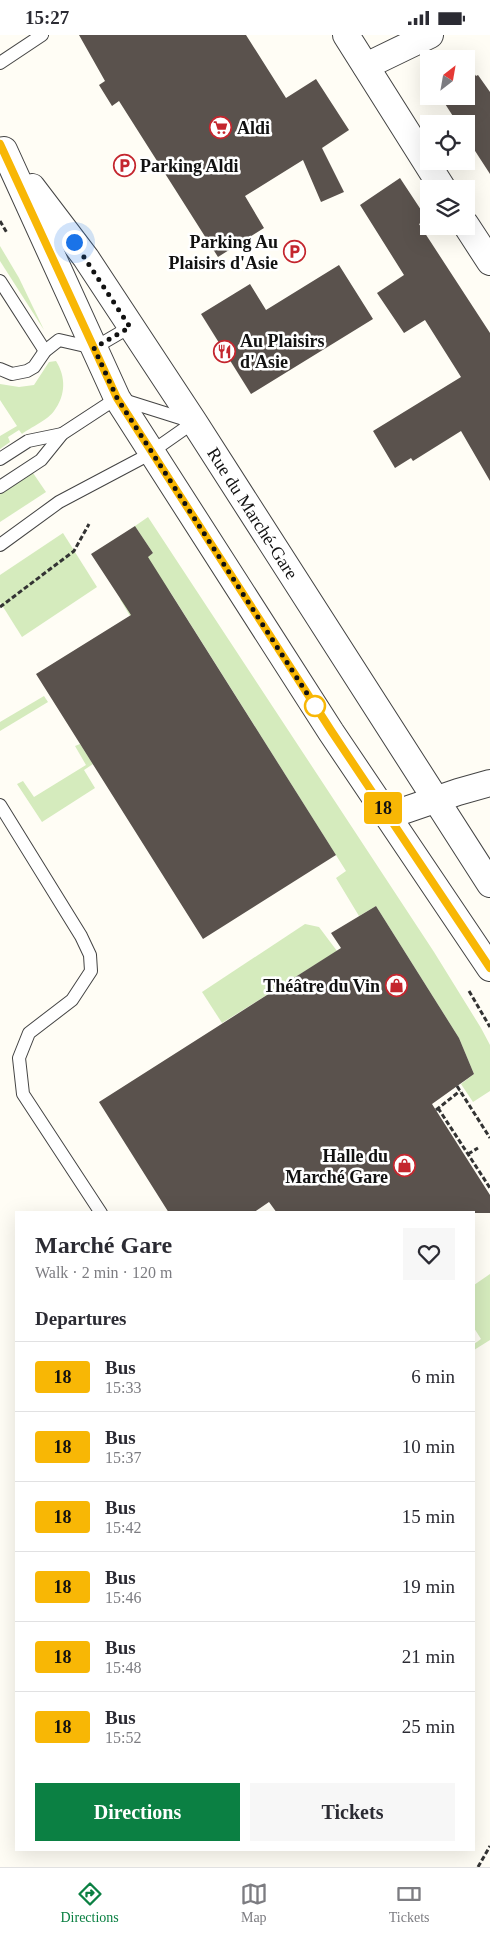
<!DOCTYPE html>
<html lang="en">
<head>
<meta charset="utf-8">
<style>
  :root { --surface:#fff; --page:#f7f7f7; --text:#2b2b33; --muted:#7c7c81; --line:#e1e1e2; --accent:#0b8043 }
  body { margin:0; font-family:"Times New Roman",serif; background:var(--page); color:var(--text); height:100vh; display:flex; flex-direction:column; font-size:19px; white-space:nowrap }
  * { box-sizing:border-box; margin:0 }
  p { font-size:16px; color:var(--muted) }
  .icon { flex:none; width:28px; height:28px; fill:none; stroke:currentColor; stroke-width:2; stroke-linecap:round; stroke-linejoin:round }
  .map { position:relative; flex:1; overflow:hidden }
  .drawer { position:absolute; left:15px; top:1176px; width:460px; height:640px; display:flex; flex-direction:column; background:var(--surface); border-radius:0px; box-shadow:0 5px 20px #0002 }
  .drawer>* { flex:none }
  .badge { padding:0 10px; border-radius:4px; font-size:18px; line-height:32px }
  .needle { width:32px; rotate:31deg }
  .controls { position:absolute; left:420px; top:15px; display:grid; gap:10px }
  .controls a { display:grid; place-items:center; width:55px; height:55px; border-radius:0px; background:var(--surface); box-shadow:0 5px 20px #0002; font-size:25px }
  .you { position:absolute; width:25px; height:25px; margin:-12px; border:4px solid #fff; border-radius:50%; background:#1a73e8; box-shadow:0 0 0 8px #1a73e833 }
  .map>.badge { position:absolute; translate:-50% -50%; box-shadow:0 0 0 2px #fff }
  h2 { padding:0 20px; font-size:19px; line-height:45px }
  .round { display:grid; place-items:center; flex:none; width:52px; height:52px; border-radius:0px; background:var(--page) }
  .headline { display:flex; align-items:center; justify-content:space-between; height:85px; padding:0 20px }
  h1 { font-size:24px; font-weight:700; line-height:38px }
  .primary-button { display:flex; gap:10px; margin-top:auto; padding:10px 20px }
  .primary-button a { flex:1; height:58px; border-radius:0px; background:var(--accent); color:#fff; font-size:20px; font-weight:700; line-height:58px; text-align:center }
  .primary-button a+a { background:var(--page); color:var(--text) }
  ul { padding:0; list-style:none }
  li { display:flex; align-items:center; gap:15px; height:70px; padding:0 20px; border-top:1px solid var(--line) }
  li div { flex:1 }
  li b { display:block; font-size:19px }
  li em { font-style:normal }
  li .badge { min-width:55px; font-weight:700; text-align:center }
  .status { display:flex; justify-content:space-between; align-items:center; height:35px; padding:0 25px; background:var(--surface); direction:ltr }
  .status svg { height:14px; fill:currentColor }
  .tabs { display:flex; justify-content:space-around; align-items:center; height:70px; border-top:1px solid var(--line); background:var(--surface); font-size:14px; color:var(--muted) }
  .tabs a { display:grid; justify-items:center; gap:2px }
  .tabs .current { color:var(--accent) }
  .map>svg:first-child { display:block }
</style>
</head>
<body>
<div class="status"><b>15:27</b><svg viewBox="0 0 49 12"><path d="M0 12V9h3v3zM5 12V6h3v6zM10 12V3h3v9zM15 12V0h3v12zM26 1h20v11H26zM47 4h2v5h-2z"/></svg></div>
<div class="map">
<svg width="490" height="1832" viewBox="0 0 490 1832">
  <rect width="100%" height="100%" fill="#fffdf5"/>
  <g fill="#d5ebbd">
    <polygon points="0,211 19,243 44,295 0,226"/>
    <path d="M56,326c10,16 10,34 -2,50 -5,8 -24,17 -32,23l-3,-4 -11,7 2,5 -10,7v-13l17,-10 -17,-26v-16l19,3 15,-2 15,-23z"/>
    <polygon points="33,438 46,457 0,487 0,459"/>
    <polygon points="148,482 434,917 481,993 490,1010 490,1056 473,1067 461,1049 474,1039 459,1003 376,871 359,881 336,843 346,836 169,555 130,581 120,564 148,545 137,528 153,518 135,491"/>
    <polygon points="63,498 97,552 22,602 0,567 0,540"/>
    <polygon points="44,661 48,667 0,696 0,687"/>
    <polygon points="80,709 93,729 84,735 95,753 42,787 17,749 23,746 34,762 86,730 75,711"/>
    <polygon points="305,889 319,892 337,916 222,988 202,957"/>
    <polygon points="490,1239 490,1305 474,1315 474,1309 481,1304 474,1293 474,1250"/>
  </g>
  <g fill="#5a524d">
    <polygon points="79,0 246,0 286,63 316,44 349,95 322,113 344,157 321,167 303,125 245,161 264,193 218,222 119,66 112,71 99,50 105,46"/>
    <polygon points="466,27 476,41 478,40 490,57 490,139 466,102 466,89 458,89 440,61 466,61"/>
    <polygon points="400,143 427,184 419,189 490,298 490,446 461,396 413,426 411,423 395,433 373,396 461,342 425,285 404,298 377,258 404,240 360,170"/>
    <polygon points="339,230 373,284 251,359 201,279 250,249 266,275"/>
    <polygon points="135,491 153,518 148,522 336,820 203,904 36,639 131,580 91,519"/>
    <polygon points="376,871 459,1003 474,1039 432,1069 490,1160 490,1178 277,1178 269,1167 253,1178 169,1178 99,1067 341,913 331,898"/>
  </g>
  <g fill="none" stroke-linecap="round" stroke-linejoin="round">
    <defs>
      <g id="service">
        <polyline points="0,28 42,0"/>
        <polyline points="0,246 45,316"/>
        <polyline points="0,334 12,339 27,336 34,332 45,316 59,305 94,313 130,292"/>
        <polyline points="0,424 28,406 62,399"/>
        <polyline points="0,452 41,425 62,399 117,363 190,386"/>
        <polyline points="0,510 59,467 144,422 194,387"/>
        <polyline points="0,770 81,901 90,920 91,936 72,965 29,998 19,1023 23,1059 101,1178"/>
      </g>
      <g id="minor">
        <polyline points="346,0 443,154"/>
        <polyline points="366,31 430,0"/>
        <polyline points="4,115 117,363 331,697 490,933"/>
        <path id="s1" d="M32,152l54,71 108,164 296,462"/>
        <polyline points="466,190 490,227"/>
        <polyline points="388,781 458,757 490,748"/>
      </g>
    </defs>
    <use href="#service" stroke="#444" stroke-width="14"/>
    <use href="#minor" stroke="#444" stroke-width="28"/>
    <g stroke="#333" stroke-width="3" stroke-dasharray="5 2.5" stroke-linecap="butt">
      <polyline points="0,186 7,198"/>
      <polyline points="0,572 74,516 89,489"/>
      <polyline points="469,956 490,992"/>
      <polyline points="457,1051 490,1103"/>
      <polyline points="438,1073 490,1153"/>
      <polyline points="436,1075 460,1056"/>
      <polyline points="468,1119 478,1113"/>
      <polyline points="478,1832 490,1811"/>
    </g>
    <use href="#service" stroke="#fff" stroke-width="12"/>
    <use href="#minor" stroke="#fff" stroke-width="26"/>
  </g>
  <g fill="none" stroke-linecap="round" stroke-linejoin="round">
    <defs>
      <polyline id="line" points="0,109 117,363 332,697 490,933"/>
    </defs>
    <use href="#line" stroke="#fff" stroke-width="11"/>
    <use href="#line" stroke="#f8b705" stroke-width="8"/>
    <polyline stroke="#111" stroke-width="5" stroke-dasharray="0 9" points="74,207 130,292 94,313 117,363 315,671"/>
  </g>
  <defs>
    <symbol id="supermarket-ring" viewBox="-11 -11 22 22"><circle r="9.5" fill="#fff" stroke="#c4262e" stroke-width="1.5"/><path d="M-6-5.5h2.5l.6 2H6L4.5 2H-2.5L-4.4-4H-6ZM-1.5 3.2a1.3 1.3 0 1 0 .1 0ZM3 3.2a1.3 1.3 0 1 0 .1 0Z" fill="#c4262e"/></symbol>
    <symbol id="parking-ring" viewBox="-11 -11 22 22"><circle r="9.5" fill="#fff" stroke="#c4262e" stroke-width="1.5"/><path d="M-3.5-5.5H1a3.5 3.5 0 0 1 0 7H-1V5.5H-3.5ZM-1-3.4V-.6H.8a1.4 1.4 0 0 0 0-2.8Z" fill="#c4262e"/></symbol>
    <symbol id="restaurant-ring" viewBox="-11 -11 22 22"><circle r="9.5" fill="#fff" stroke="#c4262e" stroke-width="1.5"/><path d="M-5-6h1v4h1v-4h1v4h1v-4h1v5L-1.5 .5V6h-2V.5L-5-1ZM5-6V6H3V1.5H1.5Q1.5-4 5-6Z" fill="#c4262e"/></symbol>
    <symbol id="shop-ring" viewBox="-11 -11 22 22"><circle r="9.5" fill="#fff" stroke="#c4262e" stroke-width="1.5"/><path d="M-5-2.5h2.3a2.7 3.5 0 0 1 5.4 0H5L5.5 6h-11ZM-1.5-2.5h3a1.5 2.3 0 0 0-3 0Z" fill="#c4262e"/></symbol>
  </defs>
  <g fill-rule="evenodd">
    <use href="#supermarket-ring" x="208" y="80" width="25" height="25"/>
    <use href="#parking-ring" x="112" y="118" width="25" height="25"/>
    <use href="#parking-ring" x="282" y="204" width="25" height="25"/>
    <use href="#restaurant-ring" x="212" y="304" width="25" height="25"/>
    <use href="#shop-ring" x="384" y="938" width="25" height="25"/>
    <use href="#shop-ring" x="392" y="1118" width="25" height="25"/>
  </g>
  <circle fill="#fff" stroke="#f8b705" stroke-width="2.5" cx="315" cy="671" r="10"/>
  <g text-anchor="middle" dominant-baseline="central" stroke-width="5" stroke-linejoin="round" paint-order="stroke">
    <g font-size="18" font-weight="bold" fill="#111" stroke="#fff" text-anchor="start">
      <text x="237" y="93">Aldi</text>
      <text x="140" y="131">Parking Aldi</text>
      <text x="278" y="207" text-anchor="end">Parking Au<tspan x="278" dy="21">Plaisirs d'Asie</tspan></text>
      <text x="240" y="306">Au Plaisirs<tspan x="240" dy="21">d'Asie</tspan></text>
      <text x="380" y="951" text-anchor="end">Théâtre du Vin</text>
      <text x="388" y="1121" text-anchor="end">Halle du<tspan x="388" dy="21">Marché Gare</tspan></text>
    </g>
    <g font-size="18" fill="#111" stroke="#fff">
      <text stroke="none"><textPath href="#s1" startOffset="394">Rue du Marché-Gare</textPath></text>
    </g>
  </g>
</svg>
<div class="controls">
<a><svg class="needle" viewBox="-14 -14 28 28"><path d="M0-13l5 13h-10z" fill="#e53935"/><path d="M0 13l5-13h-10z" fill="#7c7c81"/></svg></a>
<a><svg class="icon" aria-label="locate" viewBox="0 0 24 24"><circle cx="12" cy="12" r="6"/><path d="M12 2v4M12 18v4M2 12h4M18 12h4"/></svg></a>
<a><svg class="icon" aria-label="layers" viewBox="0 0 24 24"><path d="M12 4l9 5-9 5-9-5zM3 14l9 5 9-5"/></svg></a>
</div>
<div class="you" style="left:74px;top:207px"></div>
<b class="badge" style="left:383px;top:773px;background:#f8b705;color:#111">18</b>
<section class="drawer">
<div class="headline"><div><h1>Marché Gare</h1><p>Walk · 2 min · 120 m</p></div><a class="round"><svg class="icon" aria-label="heart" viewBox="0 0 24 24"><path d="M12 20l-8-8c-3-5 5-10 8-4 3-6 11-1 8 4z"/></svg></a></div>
<h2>Departures</h2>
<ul>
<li><span class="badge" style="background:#f8b705;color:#111">18</span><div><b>Bus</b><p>15:33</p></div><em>6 min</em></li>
<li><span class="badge" style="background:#f8b705;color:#111">18</span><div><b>Bus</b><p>15:37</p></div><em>10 min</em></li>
<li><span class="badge" style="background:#f8b705;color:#111">18</span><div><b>Bus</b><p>15:42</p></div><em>15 min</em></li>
<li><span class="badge" style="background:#f8b705;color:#111">18</span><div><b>Bus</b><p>15:46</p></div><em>19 min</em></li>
<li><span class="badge" style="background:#f8b705;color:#111">18</span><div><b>Bus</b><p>15:48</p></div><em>21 min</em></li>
<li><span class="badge" style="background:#f8b705;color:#111">18</span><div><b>Bus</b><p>15:52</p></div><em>25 min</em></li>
</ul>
<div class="primary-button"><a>Directions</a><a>Tickets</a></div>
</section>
</div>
<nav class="tabs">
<a class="current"><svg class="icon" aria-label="directions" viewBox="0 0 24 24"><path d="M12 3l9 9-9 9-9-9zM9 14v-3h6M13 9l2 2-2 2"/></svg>Directions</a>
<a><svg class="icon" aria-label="map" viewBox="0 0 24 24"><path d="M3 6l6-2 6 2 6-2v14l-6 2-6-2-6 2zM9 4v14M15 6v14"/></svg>Map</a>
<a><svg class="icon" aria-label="tickets" viewBox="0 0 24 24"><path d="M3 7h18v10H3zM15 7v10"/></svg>Tickets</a>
</nav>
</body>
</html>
